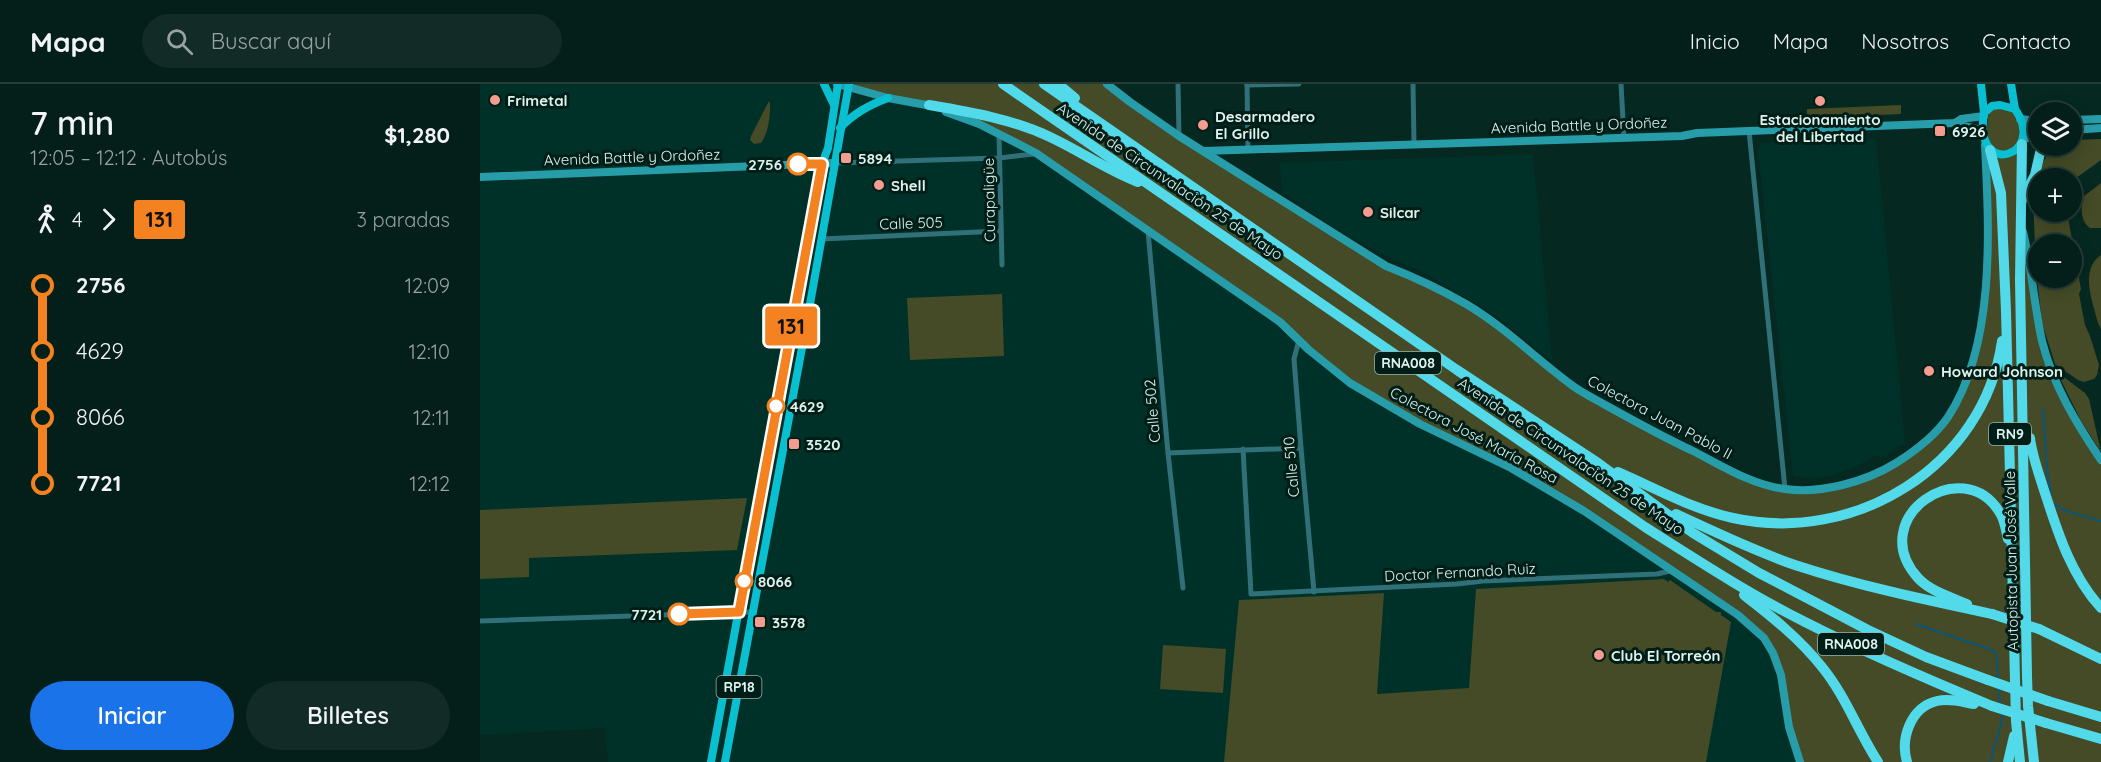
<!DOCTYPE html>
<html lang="es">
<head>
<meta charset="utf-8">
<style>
  :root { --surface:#041e19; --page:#122b26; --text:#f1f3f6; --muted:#97a2a2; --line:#253c38; --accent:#1a73e8 }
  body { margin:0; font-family:Quicksand,sans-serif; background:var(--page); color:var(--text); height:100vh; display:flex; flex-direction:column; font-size:22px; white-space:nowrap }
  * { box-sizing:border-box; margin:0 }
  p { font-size:20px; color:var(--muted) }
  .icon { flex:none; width:33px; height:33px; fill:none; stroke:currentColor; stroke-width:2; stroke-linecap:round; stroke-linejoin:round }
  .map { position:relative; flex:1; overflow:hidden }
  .panel { display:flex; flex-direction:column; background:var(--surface); width:480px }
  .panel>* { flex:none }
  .badge { padding:0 12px; border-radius:4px; font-size:21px; line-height:39px }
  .controls { position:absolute; left:1548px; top:18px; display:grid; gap:12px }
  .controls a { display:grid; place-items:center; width:54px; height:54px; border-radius:50%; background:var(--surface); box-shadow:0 3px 15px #0003,0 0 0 2px var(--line); font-size:30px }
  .map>.badge { position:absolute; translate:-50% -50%; box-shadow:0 0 0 3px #fff }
  .legs { display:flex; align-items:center; gap:9px; height:66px; padding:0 30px; font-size:20px }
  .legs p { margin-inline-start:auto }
  .headline { display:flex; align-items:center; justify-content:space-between; height:102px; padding:0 30px }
  h1 { font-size:33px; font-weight:600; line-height:45px }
  .cta { display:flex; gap:12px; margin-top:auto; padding:12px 30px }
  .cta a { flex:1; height:69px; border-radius:36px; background:var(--accent); color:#fff; font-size:24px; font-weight:600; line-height:69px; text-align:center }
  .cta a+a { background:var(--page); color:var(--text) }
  ul { padding:0 30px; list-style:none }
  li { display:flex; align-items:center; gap:21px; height:66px; font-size:22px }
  li i { display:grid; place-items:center; width:9px; height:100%; margin:0 8px; background:currentColor }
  li i::after { content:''; width:15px; height:15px; margin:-8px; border:4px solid; border-radius:50%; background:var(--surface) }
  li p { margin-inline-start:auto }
  li:first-child i { background:linear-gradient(#0000 50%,currentColor 0) }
  li:last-child i { background:linear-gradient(currentColor 50%,#0000 0) }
  header { display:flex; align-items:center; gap:36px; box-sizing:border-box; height:84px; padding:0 30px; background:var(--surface); border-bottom:2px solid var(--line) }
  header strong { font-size:28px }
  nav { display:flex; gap:33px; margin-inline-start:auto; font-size:21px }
  .search { width:420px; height:54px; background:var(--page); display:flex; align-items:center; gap:15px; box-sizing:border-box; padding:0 21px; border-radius:33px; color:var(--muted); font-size:22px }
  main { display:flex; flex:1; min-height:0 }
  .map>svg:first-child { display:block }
</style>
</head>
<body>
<header>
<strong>Mapa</strong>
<div class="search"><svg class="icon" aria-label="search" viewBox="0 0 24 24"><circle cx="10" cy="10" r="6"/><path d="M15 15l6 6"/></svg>Buscar aquí</div>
<nav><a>Inicio</a><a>Mapa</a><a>Nosotros</a><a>Contacto</a></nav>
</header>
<main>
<section class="panel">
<div class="headline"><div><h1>7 min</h1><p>12:05 – 12:12 · Autobús</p></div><b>$1,280</b></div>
<div class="legs"><svg class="icon" aria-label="walk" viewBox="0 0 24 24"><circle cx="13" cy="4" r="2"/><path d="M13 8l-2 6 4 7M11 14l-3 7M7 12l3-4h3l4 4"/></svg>4<svg class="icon" aria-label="forward" viewBox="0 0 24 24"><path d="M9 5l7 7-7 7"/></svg><b class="badge" style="background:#f58220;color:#111">131</b><p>3 paradas</p></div>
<ul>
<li><i style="color:#f58220"></i><b>2756</b><p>12:09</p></li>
<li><i style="color:#f58220"></i><span>4629</span><p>12:10</p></li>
<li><i style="color:#f58220"></i><span>8066</span><p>12:11</p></li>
<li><i style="color:#f58220"></i><b>7721</b><p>12:12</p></li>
</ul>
<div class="cta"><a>Iniciar</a><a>Billetes</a></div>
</section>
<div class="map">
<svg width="1621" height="678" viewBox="0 0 1621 678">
  <rect width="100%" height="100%" fill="#052821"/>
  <g fill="#003128">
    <polygon points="0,0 357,0 449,21 556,69 1104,427 1258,531 1293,569 1320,678 128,678 125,644 0,651"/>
    <polygon points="1396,54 1425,359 1407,370 1408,373 1398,373 1397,371 1373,384 1350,392 1333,394 1313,392 1278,65 1282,59"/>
    <polygon points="1053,70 1072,277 1016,232 945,189 900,169 861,148 802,108 800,79"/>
  </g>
  <g fill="#444b26" fill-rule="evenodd">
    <polygon points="357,0 627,0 650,18 906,182 986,220 1094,303 1274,398 1338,405 1373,398 1429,371 1467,335 1490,287 1505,212 1505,60 1509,25 1529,22 1540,35 1540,134 1570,283 1621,376 1621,678 1320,678 1293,569 1258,531 1104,427 870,299 800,238 556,69 449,21"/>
    <path d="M289,17l1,3c0,13 -1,27 -9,39l-7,1 -4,-4 1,-4z"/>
    <polygon points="1421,21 1421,30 1327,34 1327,25"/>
    <path d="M1621,55v21l-29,21v-3h-34v34h29l14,77 -2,5 6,31 5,11 9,29 -2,10 -3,4 -10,3 -6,-2 -23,-16 -13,-41 -6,-54 -3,-72 10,-34 8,-17h21v-6zM1558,160h34v34h-34z"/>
    <path d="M1621,99v45h-11c-10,-7 -9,-20 -7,-31z"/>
    <path d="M1621,171v74l-3,-6c-5,-21 -19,-53 3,-68z"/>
    <polygon points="522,210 524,272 430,276 427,214"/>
    <polygon points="1581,291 1605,309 1609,315 1621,368 1601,337 1579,292"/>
    <polygon points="267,414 257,466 49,474 49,493 0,495 0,426"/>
    <polygon points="1184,495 1188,498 1190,496 1236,528 1241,528 1241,531 1251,538 1226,678 744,678 759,516 904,509 897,610 989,604 996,505"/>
    <polygon points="683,561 746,565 743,609 680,605"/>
  </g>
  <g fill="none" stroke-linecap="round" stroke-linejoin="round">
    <g stroke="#0b5578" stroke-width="2">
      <polyline points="1563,324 1567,386 1571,412"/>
      <polyline points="1573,420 1586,427 1621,437"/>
      <polyline points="1436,540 1512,566 1516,570 1518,595"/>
      <polyline points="1519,604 1520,622"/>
      <polyline points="1510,678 1522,637 1521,627"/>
    </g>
    <g stroke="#307078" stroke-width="5">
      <polyline points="698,0 699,52"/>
      <polyline points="767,0 768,65"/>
      <polyline points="933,0 934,59"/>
      <polyline points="1141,0 1144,54"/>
      <polyline points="767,1 819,0"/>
      <polyline points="1269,47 1305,405"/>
      <polyline points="519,51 522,181"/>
      <polyline points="354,79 519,74 554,70"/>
      <polyline points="668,147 688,369 703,504"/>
      <polyline points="341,155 521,147"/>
      <polyline points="819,256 814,275 821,364 834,508"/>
      <polyline points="763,365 771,510 977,500 1003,497 1177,490 1190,487"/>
      <polyline points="688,369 821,364"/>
      <polyline points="0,537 273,528"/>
    </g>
    <g stroke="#289daa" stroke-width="8">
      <polyline points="357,0 408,14 452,22"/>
      <path d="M627,0l23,18 49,34 207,130c28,11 54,23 80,38 39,23 70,55 107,82 11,8 24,14 36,21 27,15 54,30 82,43 30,15 60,35 94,39 36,5 80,-7 111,-26 19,-12 39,-27 52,-46 48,-73 41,-188 37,-272"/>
      <polyline points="466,28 499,40 556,69 800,238 829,266 870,299 940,340 1031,384 1104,427 1258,531 1284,554 1293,569 1301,591 1309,643 1320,678"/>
      <polyline points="1540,35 1558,37"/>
      <polyline points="1592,36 1621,35"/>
      <path d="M1475,39c9,5 19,3 28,9"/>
      <polyline points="1592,46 1621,44"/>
      <polyline points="1543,56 1558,49"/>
      <polyline points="724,67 1202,52 1217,49 1475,39 1481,35 1504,32"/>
      <polyline points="0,93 353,79"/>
      <path d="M1543,148c9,36 11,73 19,109 11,44 34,82 59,119"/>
    </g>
    <g stroke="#0abfd0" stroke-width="8">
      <polyline points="344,0 354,21"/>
      <polyline points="1501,0 1504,29"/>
      <polyline points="1531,0 1535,25"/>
      <path d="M1520,21l15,4c33,47 -42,71 -31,4l8,-7z"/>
      <path d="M360,44c14,-15 29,-23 48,-30"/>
      <polyline points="231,678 328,147 342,80 348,64 358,0"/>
      <polyline points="245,678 327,237 369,0"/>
    </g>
    <g stroke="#53daea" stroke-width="10">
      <path d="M523,0l642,443c52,33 104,67 160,95 61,31 124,58 187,84"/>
      <polyline points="564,0 977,286 1118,379 1213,449 1279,489 1388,546 1446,573 1508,596"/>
      <polyline points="578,0 595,14"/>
      <path d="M449,21c41,7 83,14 121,32 30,14 57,33 88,45"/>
      <polyline points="1542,60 1540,196 1547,592 1548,622 1554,678"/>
      <polyline points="1510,66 1521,109 1526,227 1536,637 1540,678"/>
      <polyline points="1542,116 1555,91 1560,69 1564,62"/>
      <path d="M1550,354c2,17 8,33 13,49 14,43 27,87 58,121"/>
      <path d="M1138,388c37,16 74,37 115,46 121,27 251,-51 269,-177"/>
      <path d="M1196,430c39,18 78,37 119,51 64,21 131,35 197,49"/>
      <path d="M1264,511c27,21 56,44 78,72 23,28 36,64 56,95"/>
      <path d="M1487,520c-17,-7 -37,-13 -49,-26 -54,-60 45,-127 82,-65 5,8 6,18 8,26"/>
      <polyline points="1559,545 1621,575"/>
      <polyline points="1568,617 1621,633"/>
      <polyline points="1566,639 1621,655"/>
      <path d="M1427,678c-7,-24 4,-55 30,-61 13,-3 25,1 37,3"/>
      <polyline points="1528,678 1534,652"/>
    </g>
    <g stroke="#53daea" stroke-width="10">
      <polyline points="1512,530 1559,545"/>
      <polyline points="1508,596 1568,617"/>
      <polyline points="1512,622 1566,639"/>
    </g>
  </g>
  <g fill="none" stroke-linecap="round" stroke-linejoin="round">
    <defs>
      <polyline id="line-1" points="199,530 259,528 342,80 318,80"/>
    </defs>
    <use href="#line-1" stroke="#fff" stroke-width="14"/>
    <use href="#line-1" stroke="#f58220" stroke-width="9"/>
  </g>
  <g fill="#f59c90" stroke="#001e18" stroke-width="2">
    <circle cx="15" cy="16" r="6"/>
    <circle cx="1340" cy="17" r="6"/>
    <circle cx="723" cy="41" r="6"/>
    <rect x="1454" y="41" width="12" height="12" rx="3"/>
    <rect x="360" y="68" width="12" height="12" rx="3"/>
    <circle cx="399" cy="101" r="6"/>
    <circle cx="888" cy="128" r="6"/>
    <circle cx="1449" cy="287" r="6"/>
    <rect x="308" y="354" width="12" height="12" rx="3"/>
    <rect x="274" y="532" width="12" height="12" rx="3"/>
    <circle cx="1119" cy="571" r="6"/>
  </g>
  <g fill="#fff" stroke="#f58220" stroke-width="3">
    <circle cx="318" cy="80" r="10"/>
    <circle cx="296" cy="322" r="8"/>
    <circle cx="264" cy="497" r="8"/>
    <circle cx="199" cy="530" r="10"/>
  </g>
  <g text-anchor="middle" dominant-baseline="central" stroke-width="6" stroke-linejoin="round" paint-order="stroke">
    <g fill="#001e18" stroke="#9cb2ac" stroke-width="1.5">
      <rect x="895" y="268" width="66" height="22" rx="4.5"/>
      <rect x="1509" y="339" width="42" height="22" rx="4.5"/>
      <rect x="1338" y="549" width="66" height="22" rx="4.5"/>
      <rect x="236.5" y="592" width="45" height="22" rx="4.5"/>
    </g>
    <g font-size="14" font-weight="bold" fill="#dff2ec">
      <text x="928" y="279">RNA008</text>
      <text x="1530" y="350">RN9</text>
      <text x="1371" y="560">RNA008</text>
      <text x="259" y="603">RP18</text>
    </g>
    <g font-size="15" font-weight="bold" fill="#dff2ec" stroke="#001e18" text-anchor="start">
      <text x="27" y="16">Frimetal</text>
      <text x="735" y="32">Desarmadero<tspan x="735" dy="17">El Grillo</tspan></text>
      <text x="1340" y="35" text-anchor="middle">Estacionamiento<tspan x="1340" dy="17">del Libertad</tspan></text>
      <text x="1472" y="47">6926</text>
      <text x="378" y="74">5894</text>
      <text x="411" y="101">Shell</text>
      <text x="900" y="128">Silcar</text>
      <text x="1461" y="287">Howard Johnson</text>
      <text x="326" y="360">3520</text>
      <text x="292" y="538">3578</text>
      <text x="1131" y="571">Club El Torreón</text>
    </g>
    <g font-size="15" fill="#dff2ec" stroke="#001e18">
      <text transform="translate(1099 41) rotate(-2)">Avenida Battle y Ordoñez</text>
      <text transform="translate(152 73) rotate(-2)">Avenida Battle y Ordoñez</text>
      <text transform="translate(690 97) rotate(34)">Avenida de Circunvalación 25 de Mayo</text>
      <text transform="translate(509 116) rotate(-91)">Curapaligüe</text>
      <text transform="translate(431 139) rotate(-2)">Calle 505</text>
      <text transform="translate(672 327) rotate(-95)">Calle 502</text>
      <text transform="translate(1180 333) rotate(28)">Colectora Juan Pablo II</text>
      <text transform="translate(994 351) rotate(28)">Colectora José María Rosa</text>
      <text transform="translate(1091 372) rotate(34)">Avenida de Circunvalación 25 de Mayo</text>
      <text transform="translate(811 383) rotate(-95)">Calle 510</text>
      <text transform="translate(1531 477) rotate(-91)">Autopista Juan José Valle</text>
      <text transform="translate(980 488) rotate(-3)">Doctor Fernando Ruiz</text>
    </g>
    <g font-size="15" font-weight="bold" fill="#dff2ec" stroke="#001e18" text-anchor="end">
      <text x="302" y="80">2756</text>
      <text x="310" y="322" text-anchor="start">4629</text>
      <text x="278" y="497" text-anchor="start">8066</text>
      <text x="182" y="530">7721</text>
    </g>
  </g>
</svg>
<div class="controls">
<a><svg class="icon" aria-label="layers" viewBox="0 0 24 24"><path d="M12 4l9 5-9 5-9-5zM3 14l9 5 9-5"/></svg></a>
<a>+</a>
<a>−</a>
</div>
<b class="badge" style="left:311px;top:242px;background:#f58220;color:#111">131</b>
</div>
</main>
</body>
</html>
